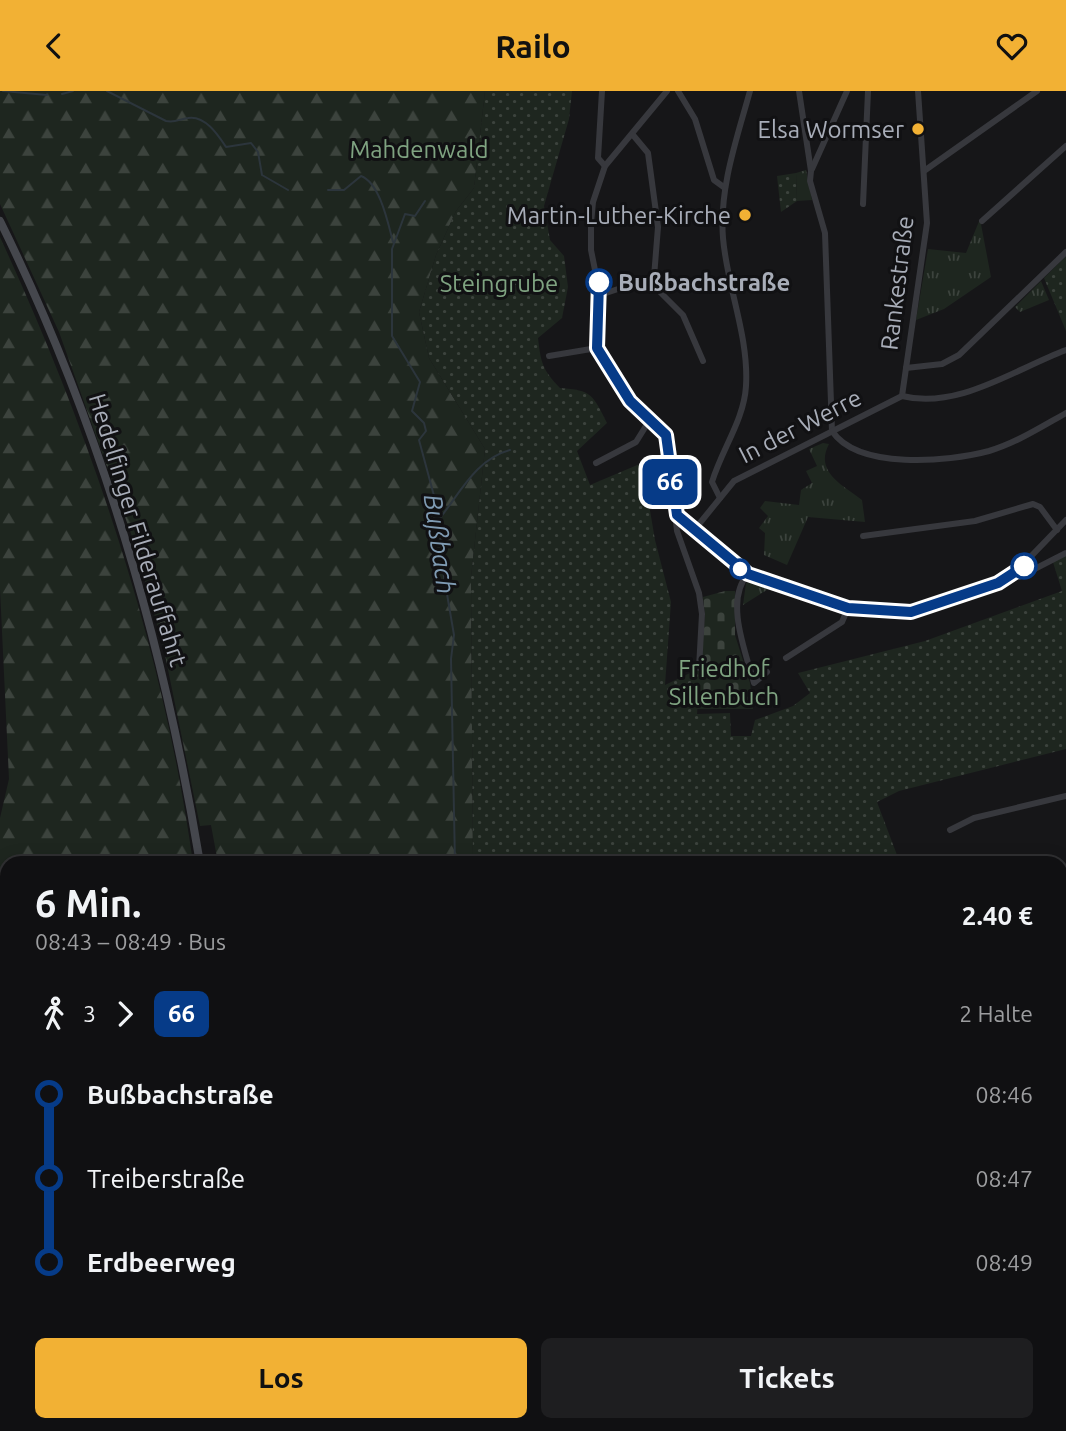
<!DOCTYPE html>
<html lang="de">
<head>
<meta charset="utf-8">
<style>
  :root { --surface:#101012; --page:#1e1e20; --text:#f1f3f6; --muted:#9c9d9f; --line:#303032; --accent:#f2b134 }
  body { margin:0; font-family:Ubuntu,sans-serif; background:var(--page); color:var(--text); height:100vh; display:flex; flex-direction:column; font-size:26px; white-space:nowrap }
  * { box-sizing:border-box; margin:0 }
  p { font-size:23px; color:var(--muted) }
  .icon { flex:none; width:38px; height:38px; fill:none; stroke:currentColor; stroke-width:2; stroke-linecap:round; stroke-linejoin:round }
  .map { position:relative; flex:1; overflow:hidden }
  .side { position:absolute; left:0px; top:765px; width:1068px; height:576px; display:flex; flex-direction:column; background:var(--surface); border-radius:21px 21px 0 0; box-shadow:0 4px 18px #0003,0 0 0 2px var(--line) }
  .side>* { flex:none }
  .badge { padding:0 14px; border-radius:10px; font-size:24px; line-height:46px }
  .map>.badge { position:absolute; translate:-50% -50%; box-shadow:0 0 0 4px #fff }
  .legs { display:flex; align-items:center; gap:10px; height:77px; padding:0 35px; font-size:23px }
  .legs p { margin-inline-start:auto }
  .overview { display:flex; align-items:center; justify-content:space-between; height:119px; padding:0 35px }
  h1 { font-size:38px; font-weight:700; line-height:52px }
  .primary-button { display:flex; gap:14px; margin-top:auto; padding:14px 35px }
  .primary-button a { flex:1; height:80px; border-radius:10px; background:var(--accent); color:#111; font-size:28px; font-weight:700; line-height:80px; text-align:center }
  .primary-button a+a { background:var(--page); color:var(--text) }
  ul { padding:0 35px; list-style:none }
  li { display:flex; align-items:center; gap:24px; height:84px; font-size:26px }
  li i { display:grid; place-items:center; width:10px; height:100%; margin:0 9px; background:currentColor }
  li i::after { content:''; width:18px; height:18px; margin:-9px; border:5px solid; border-radius:50%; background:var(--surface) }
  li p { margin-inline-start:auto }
  li:first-child i { background:linear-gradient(#0000 50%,currentColor 0) }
  li:last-child i { background:linear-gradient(currentColor 50%,#0000 0) }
  header { display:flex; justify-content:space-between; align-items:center; height:91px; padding:0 35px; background:var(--accent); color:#111; font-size:32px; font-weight:700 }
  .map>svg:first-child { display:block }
</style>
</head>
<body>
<header><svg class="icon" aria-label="back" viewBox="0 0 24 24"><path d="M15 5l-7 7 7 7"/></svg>Railo<svg class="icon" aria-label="heart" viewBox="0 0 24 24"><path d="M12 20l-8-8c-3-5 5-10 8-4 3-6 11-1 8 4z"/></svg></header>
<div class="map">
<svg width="1066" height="1340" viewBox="0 0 1066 1340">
  <defs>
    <pattern id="forest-firs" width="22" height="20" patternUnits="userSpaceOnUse" patternTransform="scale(1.75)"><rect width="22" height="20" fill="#1e261f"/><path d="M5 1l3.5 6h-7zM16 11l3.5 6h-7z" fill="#3c433d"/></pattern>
    <pattern id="cemetery-stones" width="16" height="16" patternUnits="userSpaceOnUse" patternTransform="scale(1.75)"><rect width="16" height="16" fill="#1e261f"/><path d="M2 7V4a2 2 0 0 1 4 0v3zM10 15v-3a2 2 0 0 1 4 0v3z" fill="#3c433d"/></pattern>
    <pattern id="park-tufts" width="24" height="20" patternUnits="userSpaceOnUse" patternTransform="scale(1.75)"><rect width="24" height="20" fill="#1e261f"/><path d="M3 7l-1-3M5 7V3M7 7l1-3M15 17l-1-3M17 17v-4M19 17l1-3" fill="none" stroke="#3c433d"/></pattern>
    <pattern id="garden-dots" width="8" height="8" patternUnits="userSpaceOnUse" patternTransform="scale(1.75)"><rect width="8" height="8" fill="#1e261f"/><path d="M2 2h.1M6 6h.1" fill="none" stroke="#3c433d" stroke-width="1.8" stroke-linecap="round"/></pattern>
  </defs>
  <rect width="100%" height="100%" fill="#161618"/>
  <g fill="url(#forest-firs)">
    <polygon points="0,0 485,0 474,97 456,120 436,164 419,221 429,267 485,358 471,486 473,772 218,772 211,734 200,735 164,559 135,454 59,241 0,113"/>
    <path d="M0,146c91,198 163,409 193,626h-186v562h82l-20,6h-69v-613l9,-39 -9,-190z"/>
    <polygon points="132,1334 397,1334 395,1340 122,1340"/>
  </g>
  <polygon fill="url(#cemetery-stones)" points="725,500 735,500 735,544 750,592 753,618 696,618 705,524 703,506"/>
  <g fill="url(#park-tufts)">
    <polygon points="806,79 812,109 797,110 796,82"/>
    <polygon points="980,128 991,186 944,218 916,229 928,158 966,162"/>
    <polygon points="1041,190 1049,209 1020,221 1015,216"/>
    <path d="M823,352l6,1c-15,28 14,41 33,56l3,22 -57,-5 -21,48 -23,-10 1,-22 -6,-5 9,-12 -8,-8 5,-7 34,4 2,-15 11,-7 -6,-12 11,-5 -8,-17z"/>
    <polygon points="756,490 770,497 743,514 746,492"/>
  </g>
  <g fill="url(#garden-dots)">
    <path d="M485,0h87l-3,28 -25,87 6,34 14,16 4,31 -6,31 -24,20c3,25 4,31 22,50 32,2 33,7 47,35l-30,28 13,34 52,-22 13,77 16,62 -6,83 25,-12 11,-10 -4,51 33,-1 1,23h20l4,-16 38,-14 17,-13 -12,-20 127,-32 137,-50 -10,-32 14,-7v197l-167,42 -22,11 23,61h-427l-2,-286 14,-128 -56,-91 -10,-46 17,-57 20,-44 18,-23z"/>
    <polygon points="796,82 797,110 781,121 777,85"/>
    <polygon points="1066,165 1066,240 1044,187"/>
    <polygon points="1066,1041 1066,1218 1061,1219 1060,1043"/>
    <polygon points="1061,1236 1066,1252 1066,1340 882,1340 890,1334 1060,1334"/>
    <polygon points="397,1334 458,1334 453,1340 395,1340"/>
    <polygon points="619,1334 726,1334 722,1340 614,1340"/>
  </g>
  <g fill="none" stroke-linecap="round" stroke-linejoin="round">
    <g stroke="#2c353c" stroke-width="2">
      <polyline points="3,0 47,4"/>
      <path d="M107,0l59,30c10,2 13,-2 22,-3 17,-3 30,17 38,29l25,-4 7,9 4,23 26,15"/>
      <polyline points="62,3 73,0"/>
      <path d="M328,99h16l17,-14c19,7 27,47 32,66"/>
      <polyline points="425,110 415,125 405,123 392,158 392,245 420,291 412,320 424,332 426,340 419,349 440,427 441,468 454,544 451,568 455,772"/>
      <path d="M440,427c20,-25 36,-59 70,-68"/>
      <polyline points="1060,1261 1066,1280"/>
      <polyline points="476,1340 480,1334"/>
    </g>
    <g stroke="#37383d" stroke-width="6">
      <polyline points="602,0 598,67 605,75"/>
      <polyline points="667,0 605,75 593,111 591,132 591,159 600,204 597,257 630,310 666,344 677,440 699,502 702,523 699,577"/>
      <polyline points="678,0 695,28 714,89 725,97"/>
      <polyline points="799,0 811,80 810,90 825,142 832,340"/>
      <polyline points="633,44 648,62 658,136 654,186 657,198 683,224 703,270"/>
      <polyline points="812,78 847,0"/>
      <polyline points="924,80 1037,0"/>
      <polyline points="863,113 868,0"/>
      <polyline points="982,130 1066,55"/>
      <polyline points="600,204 654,186"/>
      <polyline points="549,265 597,257"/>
      <polyline points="906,277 942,273 959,264 1066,161"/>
      <polyline points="902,305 927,132 918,0"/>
      <path d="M902,305c56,14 113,-27 164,-46"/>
      <path d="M832,340c26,39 116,31 157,20 27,-8 52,-24 77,-38"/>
      <polyline points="596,372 636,351 649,330"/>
      <path d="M720,407l-8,-16c10,-33 32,-62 34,-96 3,-50 -19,-99 -23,-148 -4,-50 14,-100 27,-147"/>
      <polyline points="677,424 748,483 848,517 911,521 1013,484 1066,429"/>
      <polyline points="695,438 734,390 902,305"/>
      <polyline points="863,445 975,430 1033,413 1040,416 1057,439"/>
      <path d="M748,483c-24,26 -2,79 6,109l13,-11"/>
      <polyline points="1013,484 1019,486 1066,462"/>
      <polyline points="786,567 842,531 848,517"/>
      <polyline points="950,739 974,727 1066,705"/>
      <polyline points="1060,781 1066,780"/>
      <polyline points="1060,865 1066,863"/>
      <polyline points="1060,988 1066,987"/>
      <polyline points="1030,1334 1033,1340"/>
      <polyline points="520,1340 522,1334"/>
      <polyline points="583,1340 587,1334"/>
      <polyline points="779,1340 789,1334"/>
    </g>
    <g stroke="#45474d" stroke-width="8">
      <path d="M0,130c100,202 163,419 200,642"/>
      <polyline points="98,1340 112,1334"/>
    </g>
  </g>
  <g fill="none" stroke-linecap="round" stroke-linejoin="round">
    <defs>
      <polyline id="line-1" points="599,191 597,257 630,310 666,344 677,424 748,483 848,517 911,521 998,492 1024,475"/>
    </defs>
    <use href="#line-1" stroke="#fff" stroke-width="16"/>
    <use href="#line-1" stroke="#063b88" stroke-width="10"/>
  </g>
  <g fill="#f2b134" stroke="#111113" stroke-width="2.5">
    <circle cx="918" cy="38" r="7"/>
    <circle cx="745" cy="124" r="7"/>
  </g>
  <g fill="#fff" stroke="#063b88" stroke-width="3.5">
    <circle cx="599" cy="191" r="12"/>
    <circle cx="1024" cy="475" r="12"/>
    <circle cx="740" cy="478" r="9"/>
  </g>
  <g text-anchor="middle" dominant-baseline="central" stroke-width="6" stroke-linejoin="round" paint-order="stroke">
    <g font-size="24" fill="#a8adb8" stroke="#111113" text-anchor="end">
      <text x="904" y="38">Elsa Wormser</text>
      <text x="731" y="124">Martin-Luther-Kirche</text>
    </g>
    <g font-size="24" fill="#7fa381" stroke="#111113">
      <text x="419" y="58">Mahdenwald</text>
      <text x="499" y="192">Steingrube</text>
      <text x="724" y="577">Friedhof<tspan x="724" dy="28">Sillenbuch</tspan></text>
    </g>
    <g font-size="24" font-weight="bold" fill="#a8adb8" stroke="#111113" text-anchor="start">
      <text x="618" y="191">Bußbachstraße</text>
    </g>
    <g font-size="24" fill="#a8adb8" stroke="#111113">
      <text transform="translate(897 192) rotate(-83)">Rankestraße</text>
      <text transform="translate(800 335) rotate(-27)">In der Werre</text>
      <text transform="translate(138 439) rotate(73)">Hedelfinger Filderauffahrt</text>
    </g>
    <g font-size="26" font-style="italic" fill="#7f9bb3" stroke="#111113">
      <text transform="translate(440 453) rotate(82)">Bußbach</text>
    </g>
  </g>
</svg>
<b class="badge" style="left:670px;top:391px;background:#063b88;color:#fff">66</b>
<section class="side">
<div class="overview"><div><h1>6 Min.</h1><p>08:43 – 08:49 · Bus</p></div><b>2.40 €</b></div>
<div class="legs"><svg class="icon" aria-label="walk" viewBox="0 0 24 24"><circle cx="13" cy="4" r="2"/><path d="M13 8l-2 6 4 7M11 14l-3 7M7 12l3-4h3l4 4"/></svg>3<svg class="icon" aria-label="forward" viewBox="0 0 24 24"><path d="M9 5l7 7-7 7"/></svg><b class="badge" style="background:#063b88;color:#fff">66</b><p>2 Halte</p></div>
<ul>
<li><i style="color:#063b88"></i><b>Bußbachstraße</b><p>08:46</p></li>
<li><i style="color:#063b88"></i><span>Treiberstraße</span><p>08:47</p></li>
<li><i style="color:#063b88"></i><b>Erdbeerweg</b><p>08:49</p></li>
</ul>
<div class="primary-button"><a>Los</a><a>Tickets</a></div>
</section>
</div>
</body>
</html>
